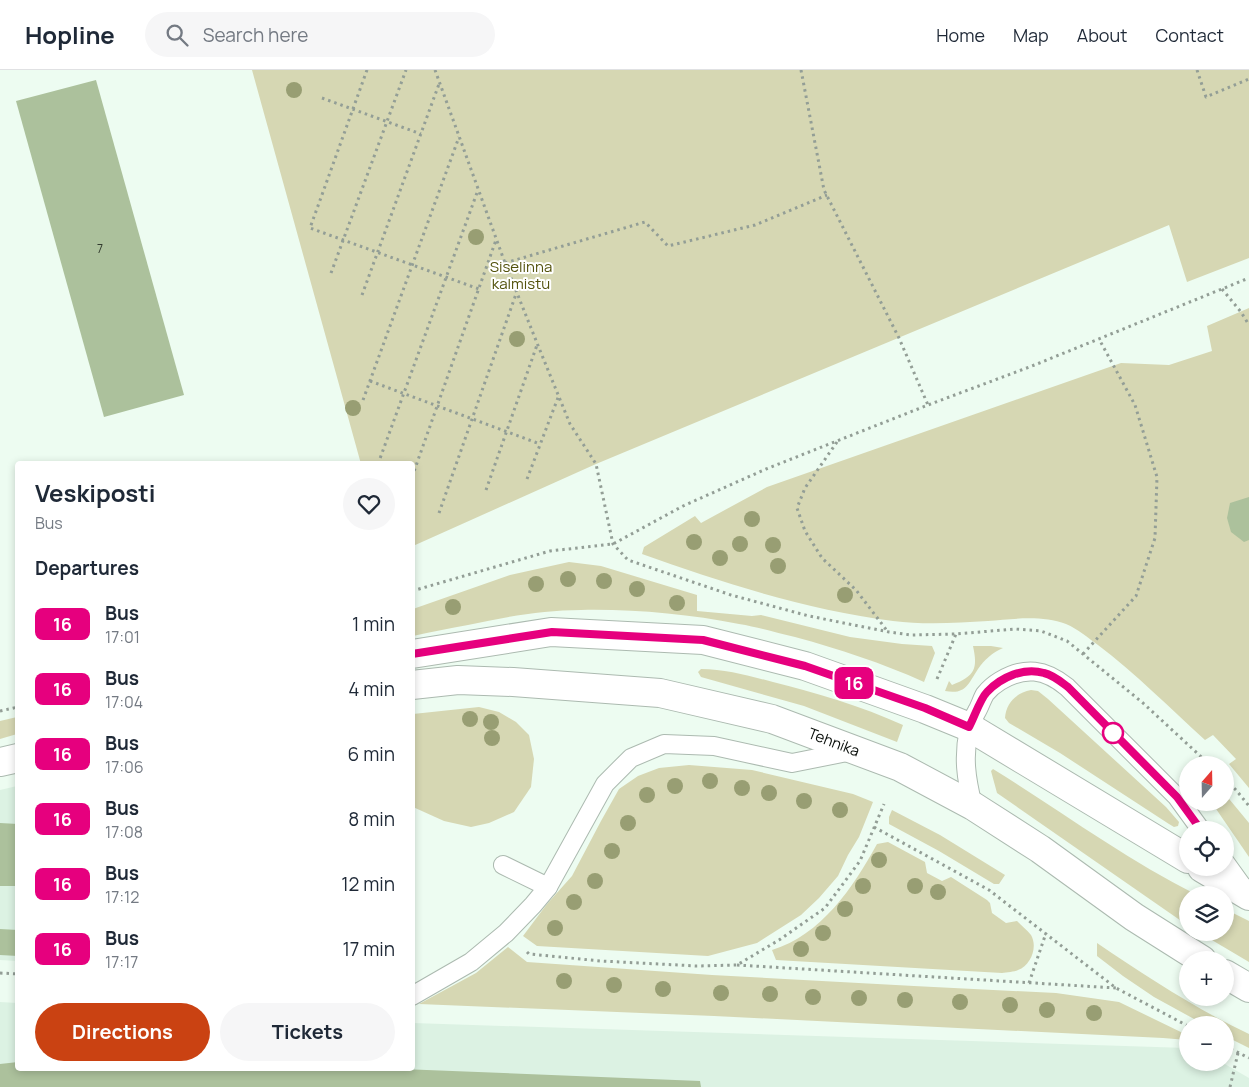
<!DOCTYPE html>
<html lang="en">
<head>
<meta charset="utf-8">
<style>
  :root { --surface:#fff; --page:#f6f6f7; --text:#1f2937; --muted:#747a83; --line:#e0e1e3; --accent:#ca4212 }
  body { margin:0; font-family:Manrope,sans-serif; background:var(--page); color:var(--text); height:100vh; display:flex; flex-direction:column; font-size:19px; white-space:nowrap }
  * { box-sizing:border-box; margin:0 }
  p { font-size:16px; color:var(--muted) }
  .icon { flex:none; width:28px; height:28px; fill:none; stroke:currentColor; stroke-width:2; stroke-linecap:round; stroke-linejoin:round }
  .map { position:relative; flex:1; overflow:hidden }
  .side { position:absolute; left:15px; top:391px; width:400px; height:610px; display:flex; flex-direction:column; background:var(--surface); border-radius:5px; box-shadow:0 2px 8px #0003 }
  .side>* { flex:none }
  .badge { padding:0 10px; border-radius:8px; font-size:18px; line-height:32px }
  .needle { width:32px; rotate:20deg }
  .buttons { position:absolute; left:1179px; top:686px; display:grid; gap:10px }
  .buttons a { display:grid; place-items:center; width:55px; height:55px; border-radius:50%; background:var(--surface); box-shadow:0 2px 8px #0003; font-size:25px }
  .map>.badge { position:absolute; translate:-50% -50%; box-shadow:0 0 0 2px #fff }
  h2 { padding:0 20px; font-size:19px; line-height:45px }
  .round { display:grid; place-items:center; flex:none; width:52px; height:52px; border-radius:26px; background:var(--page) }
  .overview { display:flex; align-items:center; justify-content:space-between; height:85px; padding:0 20px }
  h1 { font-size:24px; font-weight:700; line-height:38px }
  .button { display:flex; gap:10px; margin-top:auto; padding:10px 20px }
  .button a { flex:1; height:58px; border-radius:30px; background:var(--accent); color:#fff; font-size:20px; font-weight:700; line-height:58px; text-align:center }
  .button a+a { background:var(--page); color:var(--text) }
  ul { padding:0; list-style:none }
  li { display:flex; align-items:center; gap:15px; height:65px; padding:0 20px }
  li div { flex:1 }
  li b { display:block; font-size:19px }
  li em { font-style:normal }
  li .badge { min-width:55px; font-weight:700; text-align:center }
  header { display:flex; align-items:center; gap:30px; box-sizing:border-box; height:70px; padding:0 25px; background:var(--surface); border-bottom:1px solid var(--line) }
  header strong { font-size:24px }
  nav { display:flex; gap:28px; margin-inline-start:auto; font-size:18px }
  .search { width:350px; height:45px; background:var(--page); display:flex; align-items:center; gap:12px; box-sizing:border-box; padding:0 18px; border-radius:28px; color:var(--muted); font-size:19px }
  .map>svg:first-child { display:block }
</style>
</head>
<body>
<header>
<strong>Hopline</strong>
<div class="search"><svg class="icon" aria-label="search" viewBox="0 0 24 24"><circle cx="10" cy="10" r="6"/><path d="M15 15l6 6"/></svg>Search here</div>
<nav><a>Home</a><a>Map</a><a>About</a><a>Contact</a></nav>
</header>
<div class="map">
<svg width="1249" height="1017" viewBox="0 0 1249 1017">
  <rect width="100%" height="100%" fill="#edfcf1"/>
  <g fill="#dcf2e3">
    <polygon points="17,716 17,891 0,890 0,720"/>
    <polygon points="0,932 17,933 18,999 412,999 413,953 1187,978 1188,992 1223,993 1249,1008 1249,1017 0,1017"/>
  </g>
  <g fill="#d6d7b3">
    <polygon points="252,0 1249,0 1249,188 1187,212 1169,155 596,394 413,476 412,394 361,394"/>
    <path d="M1249,238v480l-20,-24 7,-5 -23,-24 -8,5c-35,-32 -69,-66 -107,-95 -10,-7 -20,-16 -32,-21 -24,-9 -53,-5 -78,-3 -31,2 -64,4 -95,0 -84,-11 -171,-38 -251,-67l2,-7 51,-31 6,7 66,-36 354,-124 48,2 43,-14 -5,-25z"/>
    <path d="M569,492l32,4 96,29v16l55,5 9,-1 89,22 52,7 30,2 3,7 -11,29c-42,-19 -85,-33 -129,-45 -19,-4 -37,-10 -56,-13 -51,-10 -105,-15 -158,-14 -38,0 -76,7 -113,15 -18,3 -37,7 -55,11v-27l97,-34z"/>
    <path d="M973,576h18l12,2c-10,4 -19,12 -25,21 -10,15 -12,26 -33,22l4,-10 3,4c23,-9 26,-16 21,-39z"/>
    <path d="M701,599c24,0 49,7 72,13 44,11 88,24 130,43l-6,17 -93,-36 -103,-29 -3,-5z"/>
    <path d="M1031,620l7,1 10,8 118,108 13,15 -1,4 -4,1 -5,-3 -109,-71 -51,-30 -4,-5c1,-15 11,-25 26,-28z"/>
    <polygon points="479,637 499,642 516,652 529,665 534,689 531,717 514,742 489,753 471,757 444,751 413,737 413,644"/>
    <polygon points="17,647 17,664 0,669 0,651"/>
    <polygon points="689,695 752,700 853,724 873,732 859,767 848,785 838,806 819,828 801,845 757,873 708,886 537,876 523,866 547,834 572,806 601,751 619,719 638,706 659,698"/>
    <path d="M993,699c68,42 132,90 204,126h-9l-1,30 -190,-132 -6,-22z"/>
    <polygon points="1225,724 1249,753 1249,787 1212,733 1225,732"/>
    <polygon points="892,740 940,765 1005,805 999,814 994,814 939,781 889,754 889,747"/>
    <path d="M888,772l37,20 2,11 15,8 9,-4 36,23 3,3 2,10 14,10 11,-2c4,4 10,9 14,14 7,12 0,30 -13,35 -4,2 -11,2 -16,3l-226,-13 -4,-10c49,-15 81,-62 105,-106z"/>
    <polygon points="1225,839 1249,851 1249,892 1200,863 1225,862"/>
    <path d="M1097,873c49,33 99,66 152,91v14l-24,-12v-11h-20l-51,-28 -31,-21 -26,-20z"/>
    <polygon points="508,877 527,892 712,905 914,916 1056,923 1119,932 1187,965 1187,970 1163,968 714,946 419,934 476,903"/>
  </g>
  <g fill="#acc19c">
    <polygon points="96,10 184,325 104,347 16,31"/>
    <polygon points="1249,427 1249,470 1244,472 1231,462 1227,448 1230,433"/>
    <polygon points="0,753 18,754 18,816 0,816"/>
    <polygon points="0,859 18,860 18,886 0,885"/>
    <polygon points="18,992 18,999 401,999 700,1011 701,1017 0,1017 0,994"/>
  </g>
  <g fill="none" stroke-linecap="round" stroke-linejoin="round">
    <defs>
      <g id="lane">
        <path d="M973,736c-7,-28 -10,-49 -4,-77 1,-6 5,-12 8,-18 3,-5 5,-12 8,-17 4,-5 10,-10 15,-13 25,-15 45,-12 67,6l110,110 24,33"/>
        <polyline points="1225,792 1243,817"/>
        <polyline points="503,795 548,817"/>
        <polyline points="412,926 471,892 506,863 533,835 548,817 605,714 631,688 664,674 714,676 792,693 852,681"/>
      </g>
      <g id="secondary">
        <polyline points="412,584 551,562 703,570 805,596 925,639 969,657 1188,789"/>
        <polyline points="412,615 458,610 513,612 660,623 772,649 900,697 973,736 1040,779 1134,847 1202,890"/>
        <polyline points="0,692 18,688"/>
        <polyline points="1202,798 1249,826"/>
        <polyline points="1225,904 1249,918"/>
      </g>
    </defs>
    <use href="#lane" stroke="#acbab0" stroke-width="20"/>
    <use href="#secondary" stroke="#acbab0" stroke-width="30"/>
    <g stroke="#939e96" stroke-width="3" stroke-dasharray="2.5 4" stroke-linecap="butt">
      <polyline points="367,0 310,158 479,219"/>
      <polyline points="435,0 505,193 537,273 570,354 596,394 613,474 628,490 731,525 809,546 889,562 911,565 956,564 1015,559 1041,561 1067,571 1143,633 1210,695"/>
      <polyline points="801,0 824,120 899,268 928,335"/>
      <polyline points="1197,0 1206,27 1249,9"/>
      <polyline points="322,28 421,64"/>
      <polyline points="505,193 645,152 668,176 755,155 827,125"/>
      <polyline points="331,203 406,0"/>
      <polyline points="1222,219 1241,242 1249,255"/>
      <polyline points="362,225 439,14"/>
      <polyline points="370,311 540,374"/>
      <polyline points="363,330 459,67"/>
      <polyline points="837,372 805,418 797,438 805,461 822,488 856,520 888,562"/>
      <polyline points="378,394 478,120"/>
      <polyline points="412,407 496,170"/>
      <polyline points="527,409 559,325"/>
      <polyline points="486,420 537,275"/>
      <polyline points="439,443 516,224"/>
      <polyline points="412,521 550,481 613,474 683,436 766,399 928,335 1032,296 1249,208"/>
      <polyline points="1083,584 1136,526 1155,468 1157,407 1135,335 1099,269"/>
      <polyline points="937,609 956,564"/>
      <polyline points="0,641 18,637"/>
      <polyline points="1225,709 1236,720 1249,736"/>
      <polyline points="874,757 989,820 1116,918 1188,956"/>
      <polyline points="527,882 529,884 601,891 697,896 737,895 779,870 825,838 860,791 884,734"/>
      <polyline points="737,895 1116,918"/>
      <polyline points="0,903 18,904"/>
      <polyline points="1029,913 1046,863"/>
      <polyline points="1225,976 1249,988"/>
      <polyline points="1230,1017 1238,983"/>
    </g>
    <use href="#lane" stroke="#fff" stroke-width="18"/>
    <use href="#secondary" stroke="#fff" stroke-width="28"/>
  </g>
  <g fill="#989e73">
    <circle cx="294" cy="20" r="8"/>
    <circle cx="476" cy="167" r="8"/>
    <circle cx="517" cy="269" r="8"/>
    <circle cx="353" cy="338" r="8"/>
    <circle cx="752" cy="449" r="8"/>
    <circle cx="694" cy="472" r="8"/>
    <circle cx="740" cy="474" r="8"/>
    <circle cx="773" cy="475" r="8"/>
    <circle cx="720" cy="488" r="8"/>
    <circle cx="778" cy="496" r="8"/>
    <circle cx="568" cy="509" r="8"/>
    <circle cx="604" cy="511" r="8"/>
    <circle cx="536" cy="514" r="8"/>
    <circle cx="637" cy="519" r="8"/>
    <circle cx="845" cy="525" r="8"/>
    <circle cx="677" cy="533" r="8"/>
    <circle cx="453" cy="537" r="8"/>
    <circle cx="470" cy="649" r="8"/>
    <circle cx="491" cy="652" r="8"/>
    <circle cx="492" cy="668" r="8"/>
    <circle cx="710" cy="711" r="8"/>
    <circle cx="675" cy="716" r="8"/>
    <circle cx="742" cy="718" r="8"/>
    <circle cx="769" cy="723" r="8"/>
    <circle cx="647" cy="725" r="8"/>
    <circle cx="804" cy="731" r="8"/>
    <circle cx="840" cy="740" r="8"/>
    <circle cx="628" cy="753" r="8"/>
    <circle cx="612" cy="781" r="8"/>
    <circle cx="879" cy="790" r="8"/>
    <circle cx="595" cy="811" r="8"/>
    <circle cx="863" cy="816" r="8"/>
    <circle cx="915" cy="816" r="8"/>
    <circle cx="938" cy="822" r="8"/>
    <circle cx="574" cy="832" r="8"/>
    <circle cx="845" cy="839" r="8"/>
    <circle cx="555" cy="858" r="8"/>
    <circle cx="823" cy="863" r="8"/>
    <circle cx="801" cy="879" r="8"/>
    <circle cx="564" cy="911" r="8"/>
    <circle cx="614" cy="915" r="8"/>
    <circle cx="663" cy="919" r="8"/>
    <circle cx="721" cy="923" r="8"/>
    <circle cx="770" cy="924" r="8"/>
    <circle cx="813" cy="927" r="8"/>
    <circle cx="859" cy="928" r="8"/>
    <circle cx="905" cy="930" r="8"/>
    <circle cx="960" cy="932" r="8"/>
    <circle cx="1010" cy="935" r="8"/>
    <circle cx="1047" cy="940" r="8"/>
    <circle cx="1094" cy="943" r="8"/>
  </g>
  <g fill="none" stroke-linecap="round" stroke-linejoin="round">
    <defs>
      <path id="line" d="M412,584l140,-22 151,8 102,26 120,42 44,19c5,-9 11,-28 18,-35 14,-15 37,-25 57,-19 9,2 16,8 24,14l109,110 24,33"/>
    </defs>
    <use href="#line" stroke="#fff" stroke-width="11"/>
    <use href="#line" stroke="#e6007e" stroke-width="8"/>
  </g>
  <circle fill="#fff" stroke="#e6007e" stroke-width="2.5" cx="1113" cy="663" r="10"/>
  <g text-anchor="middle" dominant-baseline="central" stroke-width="4" stroke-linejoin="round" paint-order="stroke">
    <g font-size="12" fill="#313a2e">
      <text x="100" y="178">7</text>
    </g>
    <g font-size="15" fill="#53520c" stroke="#fff">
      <text x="521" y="196">Siselinna<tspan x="521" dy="17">kalmistu</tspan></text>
    </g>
    <g font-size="15" fill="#080d09" stroke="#fff">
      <text transform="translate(834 672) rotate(21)">Tehnika</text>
    </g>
  </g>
</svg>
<div class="buttons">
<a><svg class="needle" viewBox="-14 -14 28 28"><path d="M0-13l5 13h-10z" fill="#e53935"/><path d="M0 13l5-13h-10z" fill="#747a83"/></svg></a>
<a><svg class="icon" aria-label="locate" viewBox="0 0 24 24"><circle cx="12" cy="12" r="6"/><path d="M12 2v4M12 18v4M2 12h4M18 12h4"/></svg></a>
<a><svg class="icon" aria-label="layers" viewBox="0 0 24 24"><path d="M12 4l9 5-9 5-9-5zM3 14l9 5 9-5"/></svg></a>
<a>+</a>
<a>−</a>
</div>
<b class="badge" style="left:854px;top:613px;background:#e6007e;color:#fff">16</b>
<section class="side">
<div class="overview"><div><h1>Veskiposti</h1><p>Bus</p></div><a class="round"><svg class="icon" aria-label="heart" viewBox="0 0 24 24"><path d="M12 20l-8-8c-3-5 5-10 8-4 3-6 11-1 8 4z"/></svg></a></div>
<h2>Departures</h2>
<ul>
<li><span class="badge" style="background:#e6007e;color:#fff">16</span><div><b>Bus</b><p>17:01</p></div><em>1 min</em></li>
<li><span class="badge" style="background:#e6007e;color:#fff">16</span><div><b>Bus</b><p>17:04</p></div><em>4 min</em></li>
<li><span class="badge" style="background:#e6007e;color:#fff">16</span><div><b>Bus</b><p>17:06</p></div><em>6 min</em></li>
<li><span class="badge" style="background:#e6007e;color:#fff">16</span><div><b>Bus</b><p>17:08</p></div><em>8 min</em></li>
<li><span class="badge" style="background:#e6007e;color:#fff">16</span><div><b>Bus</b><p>17:12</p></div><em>12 min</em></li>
<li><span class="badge" style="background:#e6007e;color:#fff">16</span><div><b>Bus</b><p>17:17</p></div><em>17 min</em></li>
</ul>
<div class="button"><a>Directions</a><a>Tickets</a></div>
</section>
</div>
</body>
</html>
